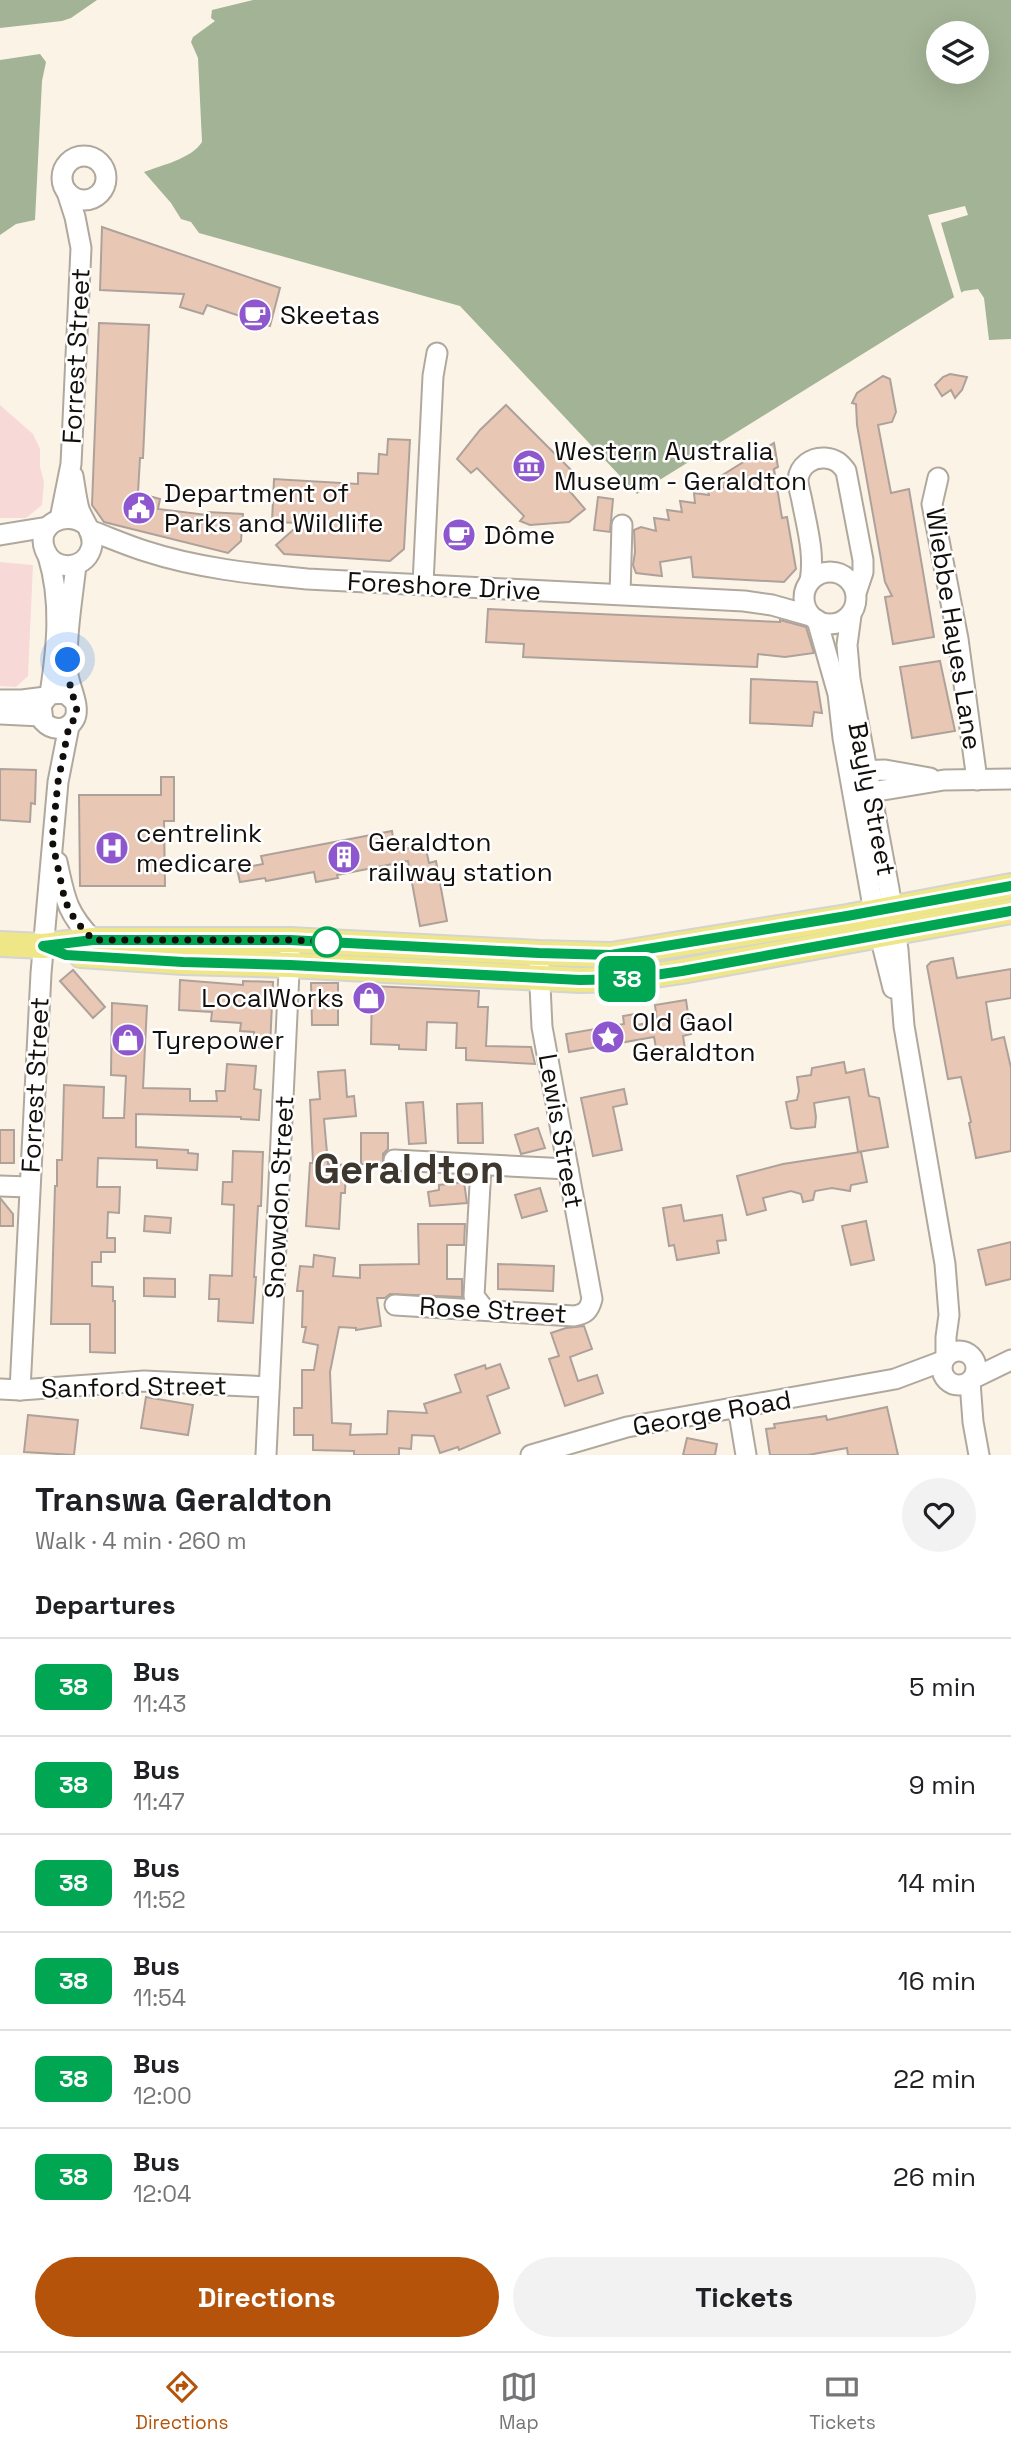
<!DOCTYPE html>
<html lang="en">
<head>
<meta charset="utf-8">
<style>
  :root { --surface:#fff; --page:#f2f2f2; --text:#202124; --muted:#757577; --line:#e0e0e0; --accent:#b45309 }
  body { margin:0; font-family:"Space Grotesk",sans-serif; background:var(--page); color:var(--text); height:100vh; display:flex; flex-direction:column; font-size:26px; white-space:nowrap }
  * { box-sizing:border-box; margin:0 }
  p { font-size:23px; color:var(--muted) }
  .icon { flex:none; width:38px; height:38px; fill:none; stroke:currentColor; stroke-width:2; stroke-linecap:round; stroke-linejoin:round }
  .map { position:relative; height:1455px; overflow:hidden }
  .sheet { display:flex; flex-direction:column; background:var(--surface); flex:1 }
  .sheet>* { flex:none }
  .badge { padding:0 14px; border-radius:10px; font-size:24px; line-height:46px }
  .tools { position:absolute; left:926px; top:21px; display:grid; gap:14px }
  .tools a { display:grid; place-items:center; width:63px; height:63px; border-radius:50%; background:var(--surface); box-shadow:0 7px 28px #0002; font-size:35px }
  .you { position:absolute; width:35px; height:35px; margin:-18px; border:5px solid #fff; border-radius:50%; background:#1a73e8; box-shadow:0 0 0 10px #1a73e833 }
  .map>.badge { position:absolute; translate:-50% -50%; box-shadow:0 0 0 4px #fff }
  h2 { padding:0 35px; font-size:26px; line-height:63px }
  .round { display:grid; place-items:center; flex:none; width:74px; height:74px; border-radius:37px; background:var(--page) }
  .summary { display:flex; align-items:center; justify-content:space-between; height:119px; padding:0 35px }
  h1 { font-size:33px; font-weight:700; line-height:52px }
  .action { display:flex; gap:14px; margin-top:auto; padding:14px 35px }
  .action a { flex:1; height:80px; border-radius:42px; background:var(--accent); color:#fff; font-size:28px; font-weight:700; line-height:80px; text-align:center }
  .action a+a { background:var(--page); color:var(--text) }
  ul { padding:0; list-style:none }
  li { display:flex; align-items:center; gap:21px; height:98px; padding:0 35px; border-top:2px solid var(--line) }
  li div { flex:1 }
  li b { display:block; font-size:26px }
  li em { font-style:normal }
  li .badge { min-width:77px; font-weight:700; text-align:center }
  .tab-bar { display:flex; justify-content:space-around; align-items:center; height:98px; border-top:2px solid var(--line); background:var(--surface); font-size:19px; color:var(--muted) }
  .tab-bar a { display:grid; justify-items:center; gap:4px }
  .tab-bar .selected { color:var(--accent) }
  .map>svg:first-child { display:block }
</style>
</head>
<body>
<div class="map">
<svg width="1011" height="1455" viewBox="0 0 1011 1455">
  <rect width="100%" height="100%" fill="#fcf3e7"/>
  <g fill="#f7dad8">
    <polygon points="0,405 33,434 40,449 40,467 44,482 42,505 26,518 0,518"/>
    <polygon points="0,562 33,565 28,676 16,687 0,686"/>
  </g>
  <g fill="#a3b395" fill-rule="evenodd">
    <polygon points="0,0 97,0 71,18 62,21 0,28"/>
    <path d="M253,0h758v339l-22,1 -5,-42 -6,-9 -14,2 -327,203 -177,-188 -261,-73 -8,-11 -10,-3 -10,-16 -27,-31c18,-7 47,-13 58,-30l-4,-84 -7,-16 2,-5 22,-16 -4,-3 1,-8zM938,33h38v39h-38z"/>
    <polygon points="40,54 46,62 42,81 35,220 16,224 0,235 0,60"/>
  </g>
  <polygon fill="#fcf3e7" points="965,206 968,215 941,223 962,295 955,300 928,215"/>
  <g fill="#e9c7b5" stroke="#aea19a" stroke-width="2">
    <polygon points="102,227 280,288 270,326 207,305 203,314 180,307 184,294 100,290"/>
    <polygon points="99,323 149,325 143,458 140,458 138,493 160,499 158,509 207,515 208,512 243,514 241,541 228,553 104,522 92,505"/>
    <polygon points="950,374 967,377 962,390 955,398 951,390 942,396 935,385 943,377"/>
    <polygon points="883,376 890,379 896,412 892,422 878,425 891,493 909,489 934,637 893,644 885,597 892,596 885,582 857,425 856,404 852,403 857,393"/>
    <polygon points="506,405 579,478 567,488 585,509 569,522 530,525 520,521 524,516 477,468 471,473 457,459 480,430"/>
    <polygon points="388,439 410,440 404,549 390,561 284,554 276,545 301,523 272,522 274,479 358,484 358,473 378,474 379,454 387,455"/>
    <polygon points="774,443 778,467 774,469 782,518 787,517 796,569 784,582 693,577 691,557 660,562 662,576 636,573 633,565 635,552 634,530 641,527 656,531 654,518 669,520 667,510 682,512 680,501 695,503 694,493 709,495 707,485 723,487 721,476"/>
    <polygon points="598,497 613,499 610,532 594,530"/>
    <polygon points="488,609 780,622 780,620 806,627 814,653 785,657 758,654 757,667 523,657 524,644 486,642"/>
    <polygon points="940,661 955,731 912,738 900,667"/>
    <polygon points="751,679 817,682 822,713 814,712 812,726 750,723"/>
    <polygon points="0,769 36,770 35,804 31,803 30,822 0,820"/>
    <polygon points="161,777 174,777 174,821 164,821 165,886 80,886 79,795 161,795"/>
    <polygon points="392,831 395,851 425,845 429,863 436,861 447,921 420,926 408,861 337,875 338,878 316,882 314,872 266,881 265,878 240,882 237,869 263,864 261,856"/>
    <polygon points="953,958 957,978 1011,969 1011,998 986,1002 992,1040 1004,1037 1011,1068 1011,1151 976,1158 969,1123 971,1122 961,1077 948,1079 927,966 931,962"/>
    <polygon points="73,970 105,1007 93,1018 60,981"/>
    <polygon points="180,980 243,985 243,981 273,982 270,1048 254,1047 254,1032 240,1031 241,1023 211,1021 212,1012 179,1010"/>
    <polygon points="311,983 338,983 338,1025 312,1025"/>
    <polygon points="372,986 479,991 478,1007 488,1007 486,1046 531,1047 535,1064 466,1060 466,1048 456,1048 457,1023 427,1022 426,1050 399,1049 399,1045 371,1044"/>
    <polygon points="686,1000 691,1034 683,1036 685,1049 657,1053 654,1037 569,1052 566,1034 624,1024 623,1016 635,1014 637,1025 657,1021 655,1005"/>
    <polygon points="112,1003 147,1006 143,1088 190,1089 190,1101 217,1101 216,1091 225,1091 227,1064 256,1066 254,1089 261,1090 259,1120 241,1119 241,1117 136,1114 136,1147 188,1150 188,1153 198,1154 197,1170 157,1168 157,1160 98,1158 97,1187 120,1187 119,1213 108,1212 107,1238 115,1238 115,1252 101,1252 101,1262 92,1262 92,1286 113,1287 113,1301 115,1301 115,1353 90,1352 90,1324 51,1324 55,1186 57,1186 57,1160 62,1160 64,1085 104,1087 103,1118 124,1118 126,1076 111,1075"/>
    <polygon points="844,1062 846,1073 864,1069 869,1096 879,1098 888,1147 858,1152 849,1097 814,1103 816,1117 815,1127 797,1129 791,1128 786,1102 797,1100 799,1091 797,1077 811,1075 812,1068"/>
    <polygon points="345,1070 347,1097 354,1096 356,1116 324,1119 328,1164 346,1165 345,1193 341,1193 339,1229 306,1226 310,1163 313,1163 310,1100 320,1099 318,1072"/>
    <polygon points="624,1089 627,1104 613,1107 622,1150 593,1156 581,1098"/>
    <polygon points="423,1102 426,1143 409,1144 406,1103"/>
    <polygon points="482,1103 483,1143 458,1143 457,1104"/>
    <polygon points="538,1128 545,1148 521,1154 515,1135"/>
    <rect x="0" y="1130" width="14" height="33"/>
    <polygon points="361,1133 388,1133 388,1149 383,1154 383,1164 361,1164"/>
    <polygon points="233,1151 263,1152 261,1206 258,1206 254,1277 256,1277 253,1323 218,1321 219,1299 209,1299 210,1275 232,1276 234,1205 222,1204 223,1182 232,1182"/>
    <polygon points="861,1152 867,1182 851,1185 850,1191 832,1188 815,1191 813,1200 803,1202 801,1194 791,1191 763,1198 766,1210 747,1215 737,1176 783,1164"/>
    <polygon points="464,1182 467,1203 430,1206 428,1192 439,1190 439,1185"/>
    <polygon points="540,1188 547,1211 522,1218 515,1195"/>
    <polygon points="0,1198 13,1214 13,1226 0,1226"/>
    <polygon points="681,1205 684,1221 722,1215 726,1240 717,1241 719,1253 677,1260 674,1245 669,1246 663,1208"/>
    <polygon points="145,1216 171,1218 170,1233 144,1231"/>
    <polygon points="866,1221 874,1260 851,1265 842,1226"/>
    <polygon points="418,1224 465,1224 464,1245 447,1245 447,1279 462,1279 462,1297 390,1294 385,1298 377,1298 381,1326 356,1330 356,1328 339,1327 330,1372 332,1423 351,1424 350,1435 387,1434 388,1411 427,1413 424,1404 461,1392 455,1375 485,1365 486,1369 500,1364 509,1388 487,1396 500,1433 459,1450 458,1447 440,1453 434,1436 412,1435 411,1449 399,1448 399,1455 354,1455 354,1451 313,1450 313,1435 294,1435 294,1408 302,1408 302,1370 314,1370 318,1345 303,1342 306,1327 302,1327 303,1291 297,1291 300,1266 313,1267 314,1255 335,1258 333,1276 360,1278 360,1265 419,1264"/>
    <polygon points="1011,1242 1011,1279 986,1285 978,1250"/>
    <polygon points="498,1264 554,1266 553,1291 498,1289"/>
    <polygon points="144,1278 175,1279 175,1297 144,1296"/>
    <polygon points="584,1326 592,1349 570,1357 578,1381 597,1375 603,1393 565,1406 549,1359 559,1356 551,1333 566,1328"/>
    <polygon points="146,1397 193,1405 188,1435 141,1428"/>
    <polygon points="887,1407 898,1455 848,1455 847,1448 808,1455 770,1455 766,1429 775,1428 774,1424 826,1416 827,1420"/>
    <polygon points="28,1415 78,1420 74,1455 24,1452"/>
    <polygon points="687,1438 717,1444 715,1455 683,1455"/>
  </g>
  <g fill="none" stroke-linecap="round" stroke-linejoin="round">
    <defs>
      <g id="minor">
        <circle cx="84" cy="178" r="22"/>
        <path d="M73,476c2,11 3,22 6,33 4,12 17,26 12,40 -7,22 -38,22 -46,1 -10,-26 21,-40 40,-26"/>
        <polyline points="938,478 932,504 958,639 977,780"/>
        <polyline points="60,519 71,464 81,248 75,217 67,192"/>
        <path d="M89,530c19,7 37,15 56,21 52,17 108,23 162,28l437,22 28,4 39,11"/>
        <polyline points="0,535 48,527"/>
        <path d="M48,556c14,45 9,92 2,138"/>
        <circle cx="830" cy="598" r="26"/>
        <path d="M810,581c5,-26 -3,-54 -8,-80 -1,-6 -4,-15 -4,-21 1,-14 14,-23 27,-22 11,1 15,5 21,13l17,89v12l-7,21"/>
        <polyline points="423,584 433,376 437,353"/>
        <polyline points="620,594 622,525"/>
        <polyline points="851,615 847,645 850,679 889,889 898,950 904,1026 945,1264 949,1315 946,1337 946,1356"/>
        <polyline points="817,620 838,694 843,738 874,912 893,988"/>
        <polyline points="0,700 22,700 46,697"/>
        <path d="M73,700l-8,-7 -15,1 -9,11 2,16c9,10 25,11 32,-3 5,-12 -5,-30 -7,-43 -3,-36 4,-74 8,-110"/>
        <polyline points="0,714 41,716"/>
        <polyline points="855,771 885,770 930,778"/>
        <polyline points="859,794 944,780 1011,779"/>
        <path d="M57,862c8,36 9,50 36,78"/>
        <polyline points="394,1160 568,1169"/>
        <polyline points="481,1166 474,1296 484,1309"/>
        <polyline points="0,1186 29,1187"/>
        <path d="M395,1305l179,11c11,-2 15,-5 18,-17l-50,-272 -3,-62"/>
        <circle cx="959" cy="1368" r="17"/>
        <polyline points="974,1378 1011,1360"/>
        <polyline points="970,1382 973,1422 979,1455"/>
        <polyline points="0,1389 20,1390 144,1381 269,1387"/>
        <polyline points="20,1390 41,973 58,782 69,726"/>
        <polyline points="738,1407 746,1455"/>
        <polyline points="266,1455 290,951"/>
        <polyline points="531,1455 627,1427 895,1379 943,1361"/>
      </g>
      <g id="major">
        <polyline points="0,944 43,946 93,940 290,940 539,953 611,955 847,917 1011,886"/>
        <polyline points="81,955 183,962 290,965 580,980 628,979 682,971 1011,911"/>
      </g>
    </defs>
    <use href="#minor" stroke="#b0a89d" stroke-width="23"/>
    <use href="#major" stroke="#d4d4d3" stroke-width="28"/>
    <use href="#minor" stroke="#fff" stroke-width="19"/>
    <use href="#major" stroke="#efe688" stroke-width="24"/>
  </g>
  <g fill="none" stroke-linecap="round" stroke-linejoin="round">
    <defs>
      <polyline id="line" points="1011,886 847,916 611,955 539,953 290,940 93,940 43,946 66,955 183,962 290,965 580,980 628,979 682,971 1011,911"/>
    </defs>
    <use href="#line" stroke="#fff" stroke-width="16"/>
    <use href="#line" stroke="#00a651" stroke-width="10"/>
    <polyline stroke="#110e0b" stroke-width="7" stroke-dasharray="0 12.6" points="68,660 68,677 77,711 76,717 69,726 58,782 52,840 65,901 75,920 93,940 290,940 327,942"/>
  </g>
  <defs>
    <symbol id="cafe-disc" viewBox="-11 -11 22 22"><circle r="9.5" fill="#8e57ce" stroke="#fff"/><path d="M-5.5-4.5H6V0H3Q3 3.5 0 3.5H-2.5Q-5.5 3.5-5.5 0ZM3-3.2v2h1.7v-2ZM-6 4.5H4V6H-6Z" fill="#fff"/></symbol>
    <symbol id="museum-disc" viewBox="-11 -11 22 22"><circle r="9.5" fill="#8e57ce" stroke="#fff"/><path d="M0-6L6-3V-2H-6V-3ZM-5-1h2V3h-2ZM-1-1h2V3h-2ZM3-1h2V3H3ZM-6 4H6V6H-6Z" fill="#fff"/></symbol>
    <symbol id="civic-disc" viewBox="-11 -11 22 22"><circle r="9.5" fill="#8e57ce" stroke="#fff"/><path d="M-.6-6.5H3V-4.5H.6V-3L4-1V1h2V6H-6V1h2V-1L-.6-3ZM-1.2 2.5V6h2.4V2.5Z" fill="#fff"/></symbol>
    <symbol id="hospital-disc" viewBox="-11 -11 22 22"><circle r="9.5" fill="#8e57ce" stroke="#fff"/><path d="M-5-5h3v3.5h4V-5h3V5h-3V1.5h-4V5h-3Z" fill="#fff"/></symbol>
    <symbol id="building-disc" viewBox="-11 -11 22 22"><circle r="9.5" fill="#8e57ce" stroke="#fff"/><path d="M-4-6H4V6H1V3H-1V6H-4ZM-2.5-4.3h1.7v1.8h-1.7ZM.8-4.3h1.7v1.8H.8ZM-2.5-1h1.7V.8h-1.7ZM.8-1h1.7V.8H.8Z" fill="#fff"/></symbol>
    <symbol id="shop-disc" viewBox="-11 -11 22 22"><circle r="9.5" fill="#8e57ce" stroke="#fff"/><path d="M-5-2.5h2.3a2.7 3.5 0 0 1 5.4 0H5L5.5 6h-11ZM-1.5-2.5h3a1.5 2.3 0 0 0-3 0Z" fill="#fff"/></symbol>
    <symbol id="sight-disc" viewBox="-11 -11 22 22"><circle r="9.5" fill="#8e57ce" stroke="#fff"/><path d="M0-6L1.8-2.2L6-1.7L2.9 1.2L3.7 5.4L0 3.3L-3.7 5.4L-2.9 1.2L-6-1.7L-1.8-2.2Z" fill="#fff"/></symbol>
  </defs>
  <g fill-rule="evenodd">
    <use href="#cafe-disc" x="236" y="296" width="38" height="38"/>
    <use href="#museum-disc" x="510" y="447" width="38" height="38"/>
    <use href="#civic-disc" x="120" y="489" width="38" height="38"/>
    <use href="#cafe-disc" x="440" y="516" width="38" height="38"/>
    <use href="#hospital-disc" x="93" y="829" width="38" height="38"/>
    <use href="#building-disc" x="325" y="838" width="38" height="38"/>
    <use href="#shop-disc" x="350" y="979" width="38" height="38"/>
    <use href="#sight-disc" x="589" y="1018" width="38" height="38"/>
    <use href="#shop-disc" x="109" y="1021" width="38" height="38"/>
  </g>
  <circle fill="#fff" stroke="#00a651" stroke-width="3.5" cx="327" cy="942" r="14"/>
  <g text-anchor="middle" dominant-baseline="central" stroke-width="5" stroke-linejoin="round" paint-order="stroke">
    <g font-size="26" fill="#110e0b" stroke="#fff" text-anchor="start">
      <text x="280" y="315">Skeetas</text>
      <text x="554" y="451">Western Australia<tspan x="554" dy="30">Museum - Geraldton</tspan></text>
      <text x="164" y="493">Department of<tspan x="164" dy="30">Parks and Wildlife</tspan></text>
      <text x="484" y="535">Dôme</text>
      <text x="136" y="833">centrelink<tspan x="136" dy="30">medicare</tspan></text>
      <text x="368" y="842">Geraldton<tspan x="368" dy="30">railway station</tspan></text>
      <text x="344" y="998" text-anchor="end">LocalWorks</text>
      <text x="632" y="1022">Old Gaol<tspan x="632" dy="30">Geraldton</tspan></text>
      <text x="152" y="1040">Tyrepower</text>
    </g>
    <g font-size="26" fill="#110e0b" stroke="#fff">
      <text transform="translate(76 356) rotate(-87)">Forrest Street</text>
      <text transform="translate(444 586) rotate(3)">Foreshore Drive</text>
      <text transform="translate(954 629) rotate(81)">Wiebbe Hayes Lane</text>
      <text transform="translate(872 799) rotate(79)">Bayly Street</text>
      <text transform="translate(35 1085) rotate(-87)">Forrest Street</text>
      <text transform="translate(561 1131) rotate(80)">Lewis Street</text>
      <text transform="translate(279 1197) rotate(-87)">Snowdon Street</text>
      <text transform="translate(493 1310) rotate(3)">Rose Street</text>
      <text transform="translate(134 1387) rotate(-1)">Sanford Street</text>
      <text transform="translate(712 1413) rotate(-10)">George Road</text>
    </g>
    <g font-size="40" font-weight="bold" fill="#3e372e" stroke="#fff">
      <text x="409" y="1169">Geraldton</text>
    </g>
  </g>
</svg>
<div class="tools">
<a><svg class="icon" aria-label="layers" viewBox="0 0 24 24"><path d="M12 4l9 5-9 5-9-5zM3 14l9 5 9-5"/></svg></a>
</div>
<div class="you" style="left:68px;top:660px"></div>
<b class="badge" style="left:627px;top:979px;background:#00a651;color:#fff">38</b>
</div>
<section class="sheet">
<div class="summary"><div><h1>Transwa Geraldton</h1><p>Walk · 4 min · 260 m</p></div><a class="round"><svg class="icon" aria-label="heart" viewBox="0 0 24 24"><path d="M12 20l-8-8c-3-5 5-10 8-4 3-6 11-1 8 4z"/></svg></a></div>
<h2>Departures</h2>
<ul>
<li><span class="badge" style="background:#00a651;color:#fff">38</span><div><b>Bus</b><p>11:43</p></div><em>5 min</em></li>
<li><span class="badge" style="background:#00a651;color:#fff">38</span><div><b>Bus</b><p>11:47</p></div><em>9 min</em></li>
<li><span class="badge" style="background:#00a651;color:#fff">38</span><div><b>Bus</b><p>11:52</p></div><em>14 min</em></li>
<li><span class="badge" style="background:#00a651;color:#fff">38</span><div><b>Bus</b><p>11:54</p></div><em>16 min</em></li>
<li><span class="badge" style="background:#00a651;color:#fff">38</span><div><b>Bus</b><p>12:00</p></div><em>22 min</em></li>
<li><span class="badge" style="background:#00a651;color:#fff">38</span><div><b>Bus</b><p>12:04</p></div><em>26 min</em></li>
</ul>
<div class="action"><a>Directions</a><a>Tickets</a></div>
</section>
<nav class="tab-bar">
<a class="selected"><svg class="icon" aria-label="directions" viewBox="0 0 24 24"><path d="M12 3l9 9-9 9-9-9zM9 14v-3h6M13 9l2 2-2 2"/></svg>Directions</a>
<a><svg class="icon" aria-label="map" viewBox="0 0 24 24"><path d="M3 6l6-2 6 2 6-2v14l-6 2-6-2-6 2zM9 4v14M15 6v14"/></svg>Map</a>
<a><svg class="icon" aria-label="tickets" viewBox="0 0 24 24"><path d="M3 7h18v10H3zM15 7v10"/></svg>Tickets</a>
</nav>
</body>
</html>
